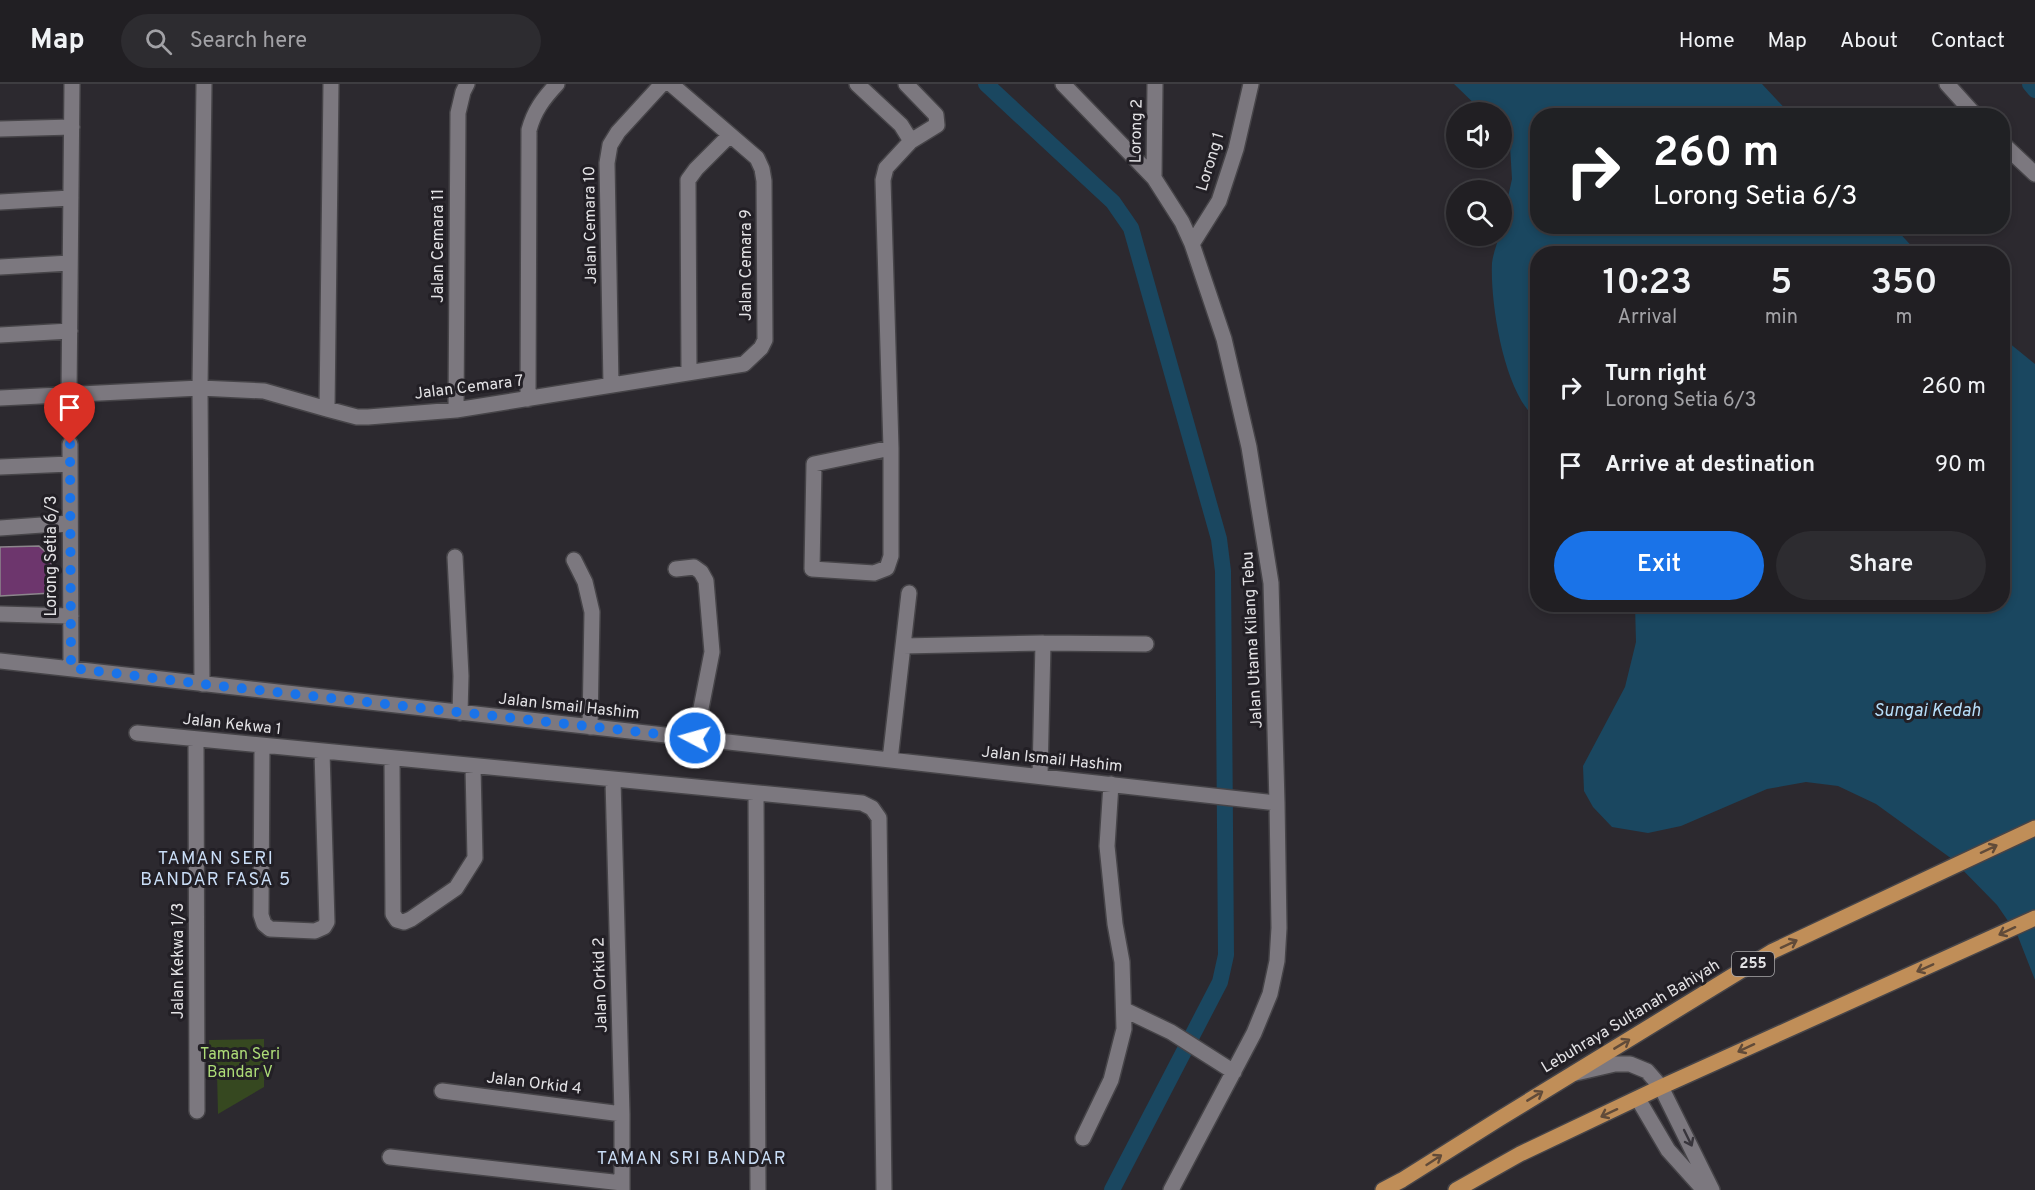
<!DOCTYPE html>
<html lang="en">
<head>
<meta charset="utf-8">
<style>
  :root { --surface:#211f23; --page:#2d2c30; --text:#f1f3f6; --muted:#a2a2a6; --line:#3e3d41; --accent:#1a73e8 }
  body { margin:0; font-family:Overpass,sans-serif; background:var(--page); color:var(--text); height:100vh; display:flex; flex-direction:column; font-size:22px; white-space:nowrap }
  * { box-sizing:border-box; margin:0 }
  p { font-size:20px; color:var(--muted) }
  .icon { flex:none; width:33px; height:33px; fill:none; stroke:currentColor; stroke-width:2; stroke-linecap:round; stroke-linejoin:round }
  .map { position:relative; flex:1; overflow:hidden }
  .drawer { position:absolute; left:1530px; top:162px; width:480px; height:366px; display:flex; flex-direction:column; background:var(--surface); border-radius:24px; box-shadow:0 3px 9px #0003,0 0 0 2px var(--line) }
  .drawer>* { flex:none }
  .hud { position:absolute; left:1530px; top:24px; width:480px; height:126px; border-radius:24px; box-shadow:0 3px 9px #0003,0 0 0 2px var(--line); background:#202124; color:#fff; overflow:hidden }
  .controls { position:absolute; left:1446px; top:18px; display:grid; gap:12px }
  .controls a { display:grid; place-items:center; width:66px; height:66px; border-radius:50%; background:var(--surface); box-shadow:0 3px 9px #0003,0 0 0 2px var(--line); font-size:30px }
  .pin { position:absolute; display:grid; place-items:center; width:51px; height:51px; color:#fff; margin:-62px -26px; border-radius:50% 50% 50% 0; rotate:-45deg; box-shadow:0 0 6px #0007 }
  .pin .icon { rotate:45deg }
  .me { position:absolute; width:66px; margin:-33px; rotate:276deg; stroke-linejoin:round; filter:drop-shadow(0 0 4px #0008) }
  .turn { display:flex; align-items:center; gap:21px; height:126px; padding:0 24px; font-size:27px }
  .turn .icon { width:78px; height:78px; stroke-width:2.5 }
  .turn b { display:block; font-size:42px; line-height:51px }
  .eta { display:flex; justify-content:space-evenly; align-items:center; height:102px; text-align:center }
  .eta b { font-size:36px; font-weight:600; line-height:42px }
  .button { display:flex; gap:12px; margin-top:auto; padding:12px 24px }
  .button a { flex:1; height:69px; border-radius:36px; background:var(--accent); color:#fff; font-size:24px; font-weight:600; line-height:69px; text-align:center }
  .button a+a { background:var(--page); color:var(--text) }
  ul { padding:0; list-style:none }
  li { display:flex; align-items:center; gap:18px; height:78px; padding:0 24px }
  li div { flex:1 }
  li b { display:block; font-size:22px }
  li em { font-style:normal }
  header { display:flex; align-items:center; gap:36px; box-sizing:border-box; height:84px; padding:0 30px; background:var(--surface); border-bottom:2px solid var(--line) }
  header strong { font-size:28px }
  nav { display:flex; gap:33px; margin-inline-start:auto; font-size:21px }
  .search { width:420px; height:54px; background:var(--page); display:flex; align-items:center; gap:15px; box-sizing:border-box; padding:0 21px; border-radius:33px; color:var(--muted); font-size:22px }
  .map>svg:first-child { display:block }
</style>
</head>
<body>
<header>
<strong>Map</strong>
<div class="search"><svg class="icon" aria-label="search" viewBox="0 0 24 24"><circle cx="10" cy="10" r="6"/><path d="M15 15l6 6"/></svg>Search here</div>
<nav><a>Home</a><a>Map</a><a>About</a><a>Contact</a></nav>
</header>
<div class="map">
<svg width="2035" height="1106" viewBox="0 0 2035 1106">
  <rect width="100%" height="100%" fill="#2c292f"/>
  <!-- green -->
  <path fill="#364820" d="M264,955V1003L218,1030L217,989L210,988L209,956Z"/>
  <!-- water -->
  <path fill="#1a4760" d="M1454,0H1762L1791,31L1538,32V142L1894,143L1918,169L1538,170L1537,335C1504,311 1490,218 1492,179C1493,170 1497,160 1499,152H1502V140L1512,95L1510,62L1502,47V28H1483Z
    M2003,254L2035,280V896L2017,850L1997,821L1952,775L1876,720L1838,702L1806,698L1767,705L1681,742L1648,749L1612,743L1593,723L1584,707L1583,682L1625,603L1636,558L1635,521L2002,520Z"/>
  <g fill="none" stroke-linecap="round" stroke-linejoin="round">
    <!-- canal -->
    <path stroke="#1a4760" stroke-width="16" d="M986,0L1113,118L1131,144L1219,455L1223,487L1226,871L1220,898L1112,1106
      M2030,0L2035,6"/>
  </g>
  <!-- building -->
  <path fill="#6d366d" stroke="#8c868c" stroke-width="1.5" d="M39,462L51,473L52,509L0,512V463Z"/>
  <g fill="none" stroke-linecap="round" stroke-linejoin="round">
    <defs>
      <path id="minor" d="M857,0L901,41L911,57L886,84L883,96L891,364V472L887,484L874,489L812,485L814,380L891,364
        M906,0L936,31L937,41L911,57
        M1063,0L1154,94L1182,138L1192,160L1224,255L1249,363L1271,499L1277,719L1279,844L1277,877L1270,910L1254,949L1171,1106
        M1947,0L1976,32
        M0,45L72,43
        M2002,59L2035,90
        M1154,94L1155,0
        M0,118L71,114
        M1192,160L1219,117L1236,65L1251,0
        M0,183L70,179
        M0,251L70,247
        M689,288L688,96L696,85L730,51
        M611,301L607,79L610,61L618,48L662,0
        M69,310L72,0
        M0,314L200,304L264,307L327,325L357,333H368L456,326L744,280L761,264L765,256L764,97L762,85L757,74L671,0
        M528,315L529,46C534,27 543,15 557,0
        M327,325L331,0
        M456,326L458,29L463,8L467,0
        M70,360L71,584
        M0,383L70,380
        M0,444L70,439
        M455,473L461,592L460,629
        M574,476L585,498L592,528L590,643
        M676,485L694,483L701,488L706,497L712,568L695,655
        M0,530L71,532
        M903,562L1043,559L1146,560
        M0,577L1277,719
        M202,600L200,304L204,0
        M137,649L862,719L872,724L879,734L884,1106
        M196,655L197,1027
        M262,662L261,831L264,840L270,845L315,847L324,843L327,838L322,668
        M392,675L393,830L397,836L404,838L411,835L456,804L475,774L473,683
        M890,676L909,509
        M1040,692L1043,559
        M613,696L622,1030V1106
        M756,709L758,1106
        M1125,926L1171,948L1234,988
        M1576,989L1615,980H1630L1647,987L1661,1003L1712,1106
        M442,1007L622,1030
        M1638,1015L1668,1066L1704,1106
        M1083,1054L1111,996L1124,945L1122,878L1115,840L1107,762L1111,700
        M390,1073L622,1099"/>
      <path id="major" d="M1383,1106L1402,1096L1499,1035L1773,867L2035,744
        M1456,1106L1520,1070L1661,1003L2035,834"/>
    </defs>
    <!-- minor casing -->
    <use href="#minor" stroke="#464448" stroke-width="18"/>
    <!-- major casing -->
    <use href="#major" stroke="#464448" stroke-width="18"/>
    <!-- minor -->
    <use href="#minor" stroke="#7c787f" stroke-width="15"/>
    <!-- major -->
    <use href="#major" stroke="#c08e58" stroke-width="15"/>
  </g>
  <!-- one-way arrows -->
  <defs><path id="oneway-shaft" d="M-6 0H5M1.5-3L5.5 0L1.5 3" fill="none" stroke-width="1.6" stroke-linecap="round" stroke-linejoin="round" transform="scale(1.5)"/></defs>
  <g stroke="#614b39">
    <use href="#oneway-shaft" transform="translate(1989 765) rotate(-25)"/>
    <use href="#oneway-shaft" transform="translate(2007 847) rotate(155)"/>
    <use href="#oneway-shaft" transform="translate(1789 860) rotate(-25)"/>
    <use href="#oneway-shaft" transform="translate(1925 884) rotate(156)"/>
    <use href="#oneway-shaft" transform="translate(1622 960) rotate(-31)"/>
    <use href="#oneway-shaft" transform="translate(1746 964) rotate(155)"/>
    <use href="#oneway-shaft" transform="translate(1535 1012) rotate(-31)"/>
    <use href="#oneway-shaft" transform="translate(1609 1029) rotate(155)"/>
    <use href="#oneway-shaft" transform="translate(1434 1076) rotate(-33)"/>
  </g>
  <use stroke="#38353c" href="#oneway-shaft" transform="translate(1688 1054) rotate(64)"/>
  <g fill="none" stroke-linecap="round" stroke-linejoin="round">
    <!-- route -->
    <path stroke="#1a73e8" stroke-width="10" stroke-dasharray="0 18" d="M70,360L71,584L202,600L695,654"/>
  </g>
  <g text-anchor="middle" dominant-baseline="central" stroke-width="6" stroke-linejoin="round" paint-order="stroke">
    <!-- shield labels -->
    <rect fill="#221f25" stroke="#a9a8ab" stroke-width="1.5" x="1732" y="868" width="42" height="24" rx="4.5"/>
    <g font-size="15" font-weight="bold" fill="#e3e2e5">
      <text x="1753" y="880">255</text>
    </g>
    <!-- street labels -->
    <g font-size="16" fill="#e3e2e5" stroke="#221f25">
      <text transform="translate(1137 47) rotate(-89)">Lorong 2</text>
      <text transform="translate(1211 78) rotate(-73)">Lorong 1</text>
      <text transform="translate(591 141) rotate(-91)">Jalan Cemara 10</text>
      <text transform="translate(439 162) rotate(-90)">Jalan Cemara 11</text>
      <text transform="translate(747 181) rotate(-90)">Jalan Cemara 9</text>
      <text transform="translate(469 304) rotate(-7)">Jalan Cemara 7</text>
      <text transform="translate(52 472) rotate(-90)">Lorong Setia 6/3</text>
      <text transform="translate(1253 556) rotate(-93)">Jalan Utama Kilang Tebu</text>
      <text transform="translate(569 623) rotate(6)">Jalan Ismail Hashim</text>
      <text transform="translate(232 641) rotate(6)">Jalan Kekwa 1</text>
      <text transform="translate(1052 676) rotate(6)">Jalan Ismail Hashim</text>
      <text transform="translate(179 877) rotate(-90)">Jalan Kekwa 1/3</text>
      <text transform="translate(601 901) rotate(-92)">Jalan Orkid 2</text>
      <text transform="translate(1631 933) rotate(-31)">Lebuhraya Sultanah Bahiyah</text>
      <text transform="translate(534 1000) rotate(7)">Jalan Orkid 4</text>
    </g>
    <!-- park labels -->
    <g font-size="16" fill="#addc77" stroke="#221f25">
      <text x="240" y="971">Taman Seri<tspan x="240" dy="18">Bandar V</tspan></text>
    </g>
    <!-- water labels -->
    <g font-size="18" font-style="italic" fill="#b6def9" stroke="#221f25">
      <text x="1927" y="627">Sungai Kedah</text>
    </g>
    <!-- neighbourhood labels -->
    <g font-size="18" letter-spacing="1.5" fill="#cadef7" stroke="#221f25">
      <text x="216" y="775">TAMAN SERI<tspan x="216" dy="21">BANDAR FASA 5</tspan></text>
      <text x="692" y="1075">TAMAN SRI BANDAR</text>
    </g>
  </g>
</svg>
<div class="controls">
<a><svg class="icon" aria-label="sound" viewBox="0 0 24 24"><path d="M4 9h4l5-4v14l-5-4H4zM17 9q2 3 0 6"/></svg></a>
<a><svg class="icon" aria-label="search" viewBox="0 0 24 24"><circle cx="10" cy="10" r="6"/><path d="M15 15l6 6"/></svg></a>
</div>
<div class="pin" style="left:70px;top:360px;background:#d93025"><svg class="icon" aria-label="arrive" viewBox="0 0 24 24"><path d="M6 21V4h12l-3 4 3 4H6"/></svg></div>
<svg class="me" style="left:695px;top:654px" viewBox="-20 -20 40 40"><circle r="17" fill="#1a73e8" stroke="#fff" stroke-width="3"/><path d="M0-11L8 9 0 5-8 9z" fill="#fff"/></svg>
<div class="hud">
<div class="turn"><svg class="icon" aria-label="right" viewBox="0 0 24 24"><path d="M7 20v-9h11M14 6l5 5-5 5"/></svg><div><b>260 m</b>Lorong Setia 6/3</div></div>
</div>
<section class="drawer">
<div class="eta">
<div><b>10:23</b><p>Arrival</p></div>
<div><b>5</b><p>min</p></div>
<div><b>350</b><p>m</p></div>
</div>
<ul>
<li><svg class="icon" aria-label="right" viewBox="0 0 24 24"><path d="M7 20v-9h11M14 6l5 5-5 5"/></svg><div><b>Turn right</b><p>Lorong Setia 6/3</p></div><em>260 m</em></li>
<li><svg class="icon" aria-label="arrive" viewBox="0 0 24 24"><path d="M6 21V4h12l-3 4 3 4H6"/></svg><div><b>Arrive at destination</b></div><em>90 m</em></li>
</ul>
<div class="button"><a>Exit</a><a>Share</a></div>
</section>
</div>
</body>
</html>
